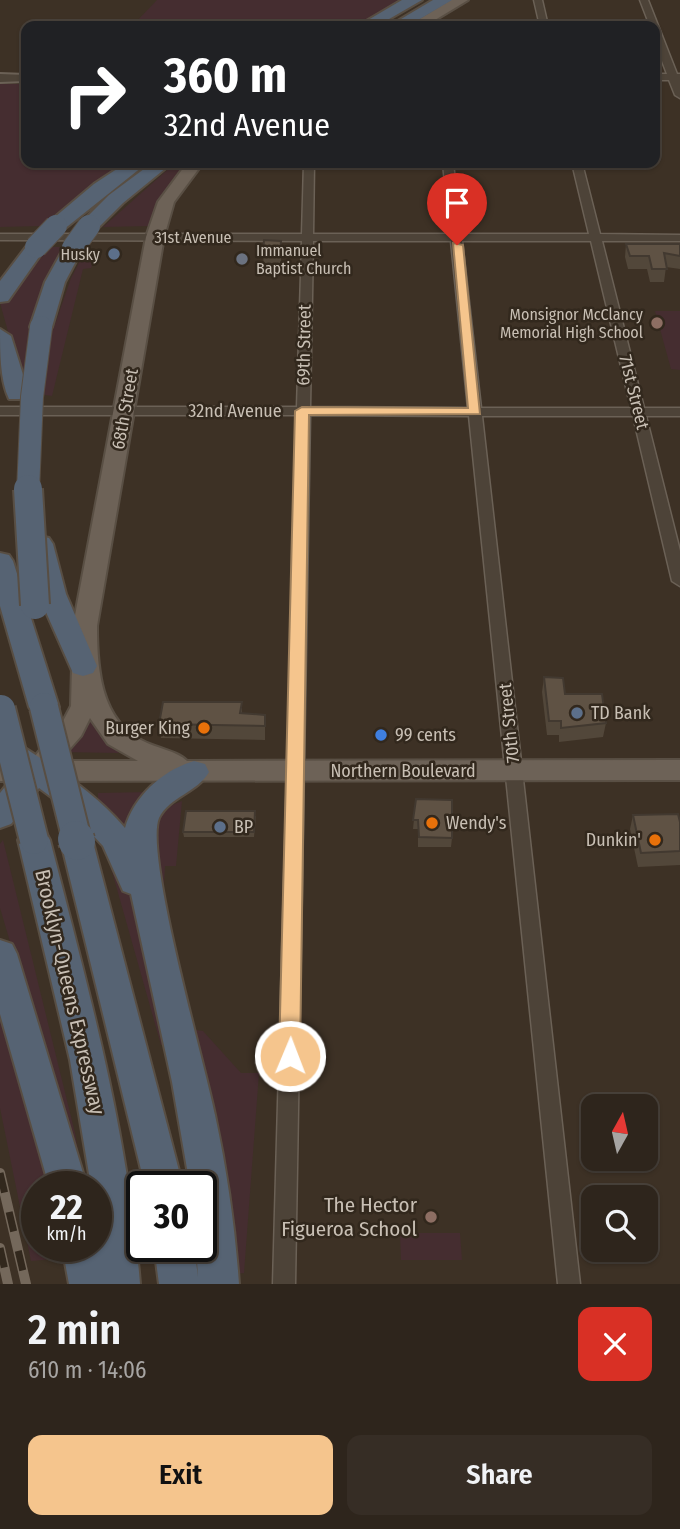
<!DOCTYPE html>
<html lang="en">
<head>
<meta charset="utf-8">
<style>
  :root { --surface:#2e251c; --page:#362d25; --text:#f1f3f6; --muted:#a7a5a3; --line:#49423b; --accent:#f5c58d }
  body { margin:0; font-family:"Fira Sans Condensed",sans-serif; background:var(--page); color:var(--text); height:100vh; display:flex; flex-direction:column; font-size:26px; white-space:nowrap }
  * { box-sizing:border-box; margin:0 }
  p { font-size:23px; color:var(--muted) }
  .icon { flex:none; width:38px; height:38px; fill:none; stroke:currentColor; stroke-width:2; stroke-linecap:round; stroke-linejoin:round }
  .map { position:relative; height:1284px; overflow:hidden }
  .side { display:flex; flex-direction:column; background:var(--surface); flex:1 }
  .side>* { flex:none }
  .banner { position:absolute; left:21px; top:21px; width:639px; height:147px; border-radius:14px; box-shadow:0 2px 5px #0004,0 0 0 2px var(--line); background:#202124; color:#fff; overflow:hidden }
  .needle { width:46px; rotate:8deg }
  .tools { position:absolute; left:581px; top:1094px; display:grid; gap:14px }
  .tools a { display:grid; place-items:center; width:77px; height:77px; border-radius:14px; background:var(--surface); box-shadow:0 2px 5px #0004,0 0 0 2px var(--line); font-size:35px }
  .speed { position:absolute; left:21px; top:1171px; display:flex; gap:14px; font-size:35px; font-weight:700; text-align:center }
  .speed>* { display:grid; place-content:center; width:91px; height:91px; border-radius:50%; background:var(--surface); box-shadow:0 2px 5px #0004,0 0 0 2px var(--line); line-height:1 }
  .speed small { font-size:18px; font-weight:400 }
  .speed .limit { border:4px solid #111; border-radius:10px; background:#fff; color:#111 }
  .pin { position:absolute; display:grid; place-items:center; width:60px; height:60px; color:#fff; margin:-72px -30px; border-radius:50% 50% 50% 0; rotate:-45deg; box-shadow:0 0 7px #0007 }
  .pin .icon { rotate:45deg }
  .me { position:absolute; width:77px; margin:-38px; rotate:1deg; stroke-linejoin:round; filter:drop-shadow(0 0 5px #0008) }
  .turn { display:flex; align-items:center; gap:24px; height:147px; padding:0 28px; font-size:32px }
  .turn .icon { width:91px; height:91px; stroke-width:2.5 }
  .turn b { display:block; font-size:49px; line-height:60px }
  .round { display:grid; place-items:center; flex:none; width:74px; height:74px; border-radius:14px; background:var(--page) }
  .head { display:flex; align-items:center; justify-content:space-between; height:119px; padding:0 28px }
  h1 { font-size:42px; font-weight:600; line-height:52px }
  .primary-button { display:flex; gap:14px; margin-top:auto; padding:14px 28px }
  .primary-button a { flex:1; height:80px; border-radius:14px; background:var(--accent); color:#111; font-size:28px; font-weight:600; line-height:80px; text-align:center }
  .primary-button a+a { background:var(--page); color:var(--text) }
  .map>svg:first-child { display:block }
</style>
</head>
<body>
<div class="map">
<svg width="680" height="1284" viewBox="0 0 680 1284">
  <rect width="100%" height="100%" fill="#3d3125"/>
  <!-- green -->
  <path fill="#452d30" d="M157,0H406L358,26H144L135,23Z
    M0,84H26V163H128L41,226L0,227Z
    M187,163L165,190L149,226L103,227L174,164Z
    M48,247H63L43,286L32,327H54L71,278L82,257L95,258L91,268L83,269L52,396L25,392L0,303V281L21,283Z
    M655,311H680V370L671,369Z
    M88,719H94L104,738L119,753L60,752Z
    M150,792L125,829L98,800V793Z
    M182,801L176,866H165L162,920L154,813L163,814L172,805Z
    M3,840L75,1133L79,1157H74L0,908V844Z
    M104,843L128,876L165,1045H161Z
    M0,995L51,1186H37V1246H63L65,1258L31,1261L0,1108Z
    M189,1029L203,1031L241,1073H259L244,1273L234,1274Z
    M400,1233H460L462,1260H401Z"/>
  <g fill="none" stroke-linecap="round" stroke-linejoin="round">
    <defs>
      <path id="minor" d="M534,0H542L548,26H540Z
        M640,0H648L677,74H680V98L675,95L669,80H654V74H667L654,40V26H650Z
        M304,163H314L313,234H450L443,163H453L461,234H589L572,163H582L600,234L680,235V241H602L644,408H680V416H646L680,551V586L672,581L633,416H482L580,1284H558L469,416L310,415L295,1284H273L297,415H0V407H297L302,241L0,240V234H302ZM313,241H451L468,408L310,407ZM462,241H591L631,408H481Z"/>
      <path id="tertiary" d="M0,74L26,75V81L0,82Z"/>
      <path id="primary" d="M451,0H468L425,26H408Z
        M187,163H203L174,202L164,237L97,626C97,667 100,720 143,741C156,748 177,751 187,761L680,760V780L0,781V761H31L62,723L71,706L73,626L146,237L158,202ZM90,718L108,744L138,761H59L81,736Z"/>
      <path id="motorway" d="M402,0H422L377,26H358Z
        M433,0H452L408,26L391,25Z
        M126,163H147L63,230H49L46,226L49,222L94,184Z
        M152,163H172L123,203L96,230H82L79,226L82,222L109,195Z
        M36,241L46,247L8,301L0,302V281L29,243Z
        M73,242L83,248L65,282L52,327L49,332H33L30,327L45,282L66,244Z
        M0,329L11,336L29,394L25,399H9C0,380 0,352 0,329Z
        M40,536L49,538L53,544L66,594L97,666L93,673L83,676L73,673L38,594L27,544L31,538Z
        M0,553L9,555L13,561L59,707L54,714L44,717L34,714L29,707L0,606Z
        M0,736L11,739C52,766 93,790 125,828C134,796 163,770 194,761L205,764L209,772C198,792 169,797 159,818C144,853 205,1065 215,1115C227,1171 235,1227 239,1284H159L154,1246H194L198,1277L196,1246H201V1186H190L172,1082L131,894L123,891L103,846L70,811L39,788L11,824L0,828V793L16,773L0,762Z
        M34,828L45,831L50,840C88,987 128,1132 140,1284H69L62,1246H96V1186H91L70,1060L18,840L23,831Z
        M77,830L88,833L93,842L183,1186H145L61,842L66,833Z
        M0,940L12,944L17,954L87,1186H49L0,1014Z"/>
    </defs>
    <!-- minor casing -->
    <use href="#minor" stroke="#6b6156" stroke-width="3"/>
    <!-- tertiary casing -->
    <use href="#tertiary" stroke="#6b6156" stroke-width="4"/>
    <!-- primary casing -->
    <use href="#primary" stroke="#594f44" stroke-width="4"/>
    <!-- motorway casing -->
    <use href="#motorway" stroke="#584e43" stroke-width="4"/>
    <!-- minor -->
    <use href="#minor" fill="#4d4338" fill-rule="evenodd"/>
    <!-- tertiary -->
    <use href="#tertiary" fill="#4d4338" fill-rule="evenodd"/>
    <!-- primary -->
    <use href="#primary" fill="#6d6257" fill-rule="evenodd"/>
    <!-- motorway -->
    <use href="#motorway" fill="#566373" fill-rule="evenodd"/>
    <defs>
      <path id="rail" d="M0,1173L26,1284
        M0,1248L8,1284"/>
    </defs>
    <!-- rail casing -->
    <use href="#rail" stroke="#74685b" stroke-width="10"/>
    <!-- rail -->
    <use href="#rail" stroke="#32281d" stroke-width="7" stroke-dasharray="20" stroke-linecap="butt"/>
    <defs>
      <path id="motorway-bridge-far2" d="M36,247L56,226
        M73,248L89,226
        M28,491L32,397L41,327"/>
      <path id="motorway-bridge-far1" d="M28,489L35,605
        M44,707L77,840
        M1,709L34,840"/>
      <path id="motorway-bridge" d="M76,839L77,842"/>
    </defs>
    <!-- motorway-bridge-far2 casing -->
    <use href="#motorway-bridge-far2" stroke="#584e43" stroke-width="24" stroke-linecap="butt"/>
    <!-- motorway-bridge-far1 casing -->
    <use href="#motorway-bridge-far1" stroke="#584e43" stroke-width="32" stroke-linecap="butt"/>
    <!-- motorway-bridge casing -->
    <use href="#motorway-bridge" stroke="#584e43" stroke-width="39" stroke-linecap="butt"/>
    <!-- motorway-bridge-far2 -->
    <use href="#motorway-bridge-far2" stroke="#566373" stroke-width="22"/>
    <!-- motorway-bridge-far1 -->
    <use href="#motorway-bridge-far1" stroke="#566373" stroke-width="28"/>
    <!-- motorway-bridge -->
    <use href="#motorway-bridge" stroke="#566373" stroke-width="36"/>
  </g>
  <!-- wall -->
  <path fill="#52473a" d="M626,244H680V269L666,267L664,282H650L647,269H628L625,257Z
    M281,253V268L264,267L263,255Z
    M544,677L606,723L603,737L559,742V735H547L542,692Z
    M242,702V713L265,715V740L161,738L159,724Z
    M416,799L452,838L451,847H418V829H413Z
    M633,815L680,822V865L638,867L630,829Z
    M256,816L254,837H184L183,832Z"/>
  <!-- building -->
  <path fill="#5f5244" stroke="#423930" stroke-width="2" d="M264,240L281,241L280,255H263Z
    M626,244H680V256L664,253L667,269H652L649,256H630Z
    M544,677L563,678L565,694H602L606,723L561,728V721H549Z
    M163,702H242L240,713L265,715V726L159,724Z
    M416,799L452,800V838L419,837L418,820H413Z
    M186,811H255L254,832H183Z
    M678,814L680,822V851L641,853L633,815Z"/>
  <!-- route -->
  <path fill="#f5c58d" stroke="#9f805c" stroke-width="2" d="M453,243L463,245L480,414L309,415L300,1056L297,1062L290,1065L282,1062L279,1056L295,411L302,407L468,408Z"/>
  <!-- markers -->
  <g fill="#5c6f8a" stroke="#32281d" stroke-width="2.5">
    <circle cx="114" cy="254" r="7"/>
    <circle cx="577" cy="713" r="7"/>
    <circle cx="220" cy="827" r="7"/>
  </g>
  <circle fill="#6b7280" stroke="#32281d" stroke-width="2.5" cx="242" cy="259" r="7"/>
  <g fill="#8d6e63" stroke="#32281d" stroke-width="2.5">
    <circle cx="657" cy="323" r="7"/>
    <circle cx="431" cy="1217" r="7"/>
  </g>
  <g fill="#e8710a" stroke="#32281d" stroke-width="2.5">
    <circle cx="204" cy="728" r="7"/>
    <circle cx="432" cy="823" r="7"/>
    <circle cx="655" cy="840" r="7"/>
  </g>
  <circle fill="#3f7fe0" stroke="#32281d" stroke-width="2.5" cx="381" cy="735" r="7"/>
  <g text-anchor="middle" dominant-baseline="central" stroke-width="5" stroke-linejoin="round" paint-order="stroke">
    <!-- far-street labels -->
    <g font-size="16" fill="#c8bfb4" stroke="#32281d">
      <text x="193" y="237">31st Avenue</text>
    </g>
    <!-- far-poi labels -->
    <g font-size="16" fill="#c8bfb4" stroke="#32281d" text-anchor="end">
      <text x="256" y="250" text-anchor="start">Immanuel<tspan x="256" dy="18">Baptist Church</tspan></text>
      <text x="100" y="254">Husky</text>
      <text x="643" y="314">Monsignor McClancy<tspan x="643" dy="18">Memorial High School</tspan></text>
    </g>
    <!-- street labels -->
    <g font-size="18" fill="#c8bfb4" stroke="#32281d">
      <text transform="translate(304 345) rotate(-89)">69th Street</text>
      <text transform="translate(634 392) rotate(76)">71st Street</text>
      <text transform="translate(125 409) rotate(-80)">68th Street</text>
      <text x="235" y="411">32nd Avenue</text>
      <text transform="translate(509 723) rotate(-96)">70th Street</text>
      <text x="403" y="771">Northern Boulevard</text>
    </g>
    <!-- poi labels -->
    <g font-size="18" fill="#c8bfb4" stroke="#32281d" text-anchor="start">
      <text x="591" y="713">TD Bank</text>
      <text x="190" y="728" text-anchor="end">Burger King</text>
      <text x="395" y="735">99 cents</text>
      <text x="446" y="823">Wendy's</text>
      <text x="234" y="827">BP</text>
      <text x="641" y="840" text-anchor="end">Dunkin'</text>
    </g>
    <!-- near-street labels -->
    <g font-size="21" fill="#c8bfb4" stroke="#32281d">
      <text transform="translate(70 992) rotate(77)">Brooklyn-Queens Expressway</text>
    </g>
    <!-- near-poi labels -->
    <g font-size="21" fill="#c8bfb4" stroke="#32281d" text-anchor="end">
      <text x="417" y="1205">The Hector<tspan x="417" dy="24">Figueroa School</tspan></text>
    </g>
  </g>
</svg>
<div class="tools">
<a><svg class="needle" viewBox="-14 -14 28 28"><path d="M0-13l5 13h-10z" fill="#e53935"/><path d="M0 13l5-13h-10z" fill="#a7a5a3"/></svg></a>
<a><svg class="icon" aria-label="search" viewBox="0 0 24 24"><circle cx="10" cy="10" r="6"/><path d="M15 15l6 6"/></svg></a>
</div>
<div class="speed"><div>22<small>km/h</small></div><div class="limit">30</div></div>
<div class="pin" style="left:457px;top:245px;background:#d93025"><svg class="icon" aria-label="arrive" viewBox="0 0 24 24"><path d="M6 21V4h12l-3 4 3 4H6"/></svg></div>
<svg class="me" style="left:290px;top:1056px" viewBox="-20 -20 40 40"><circle r="17" fill="#f5c58d" stroke="#fff" stroke-width="3"/><path d="M0-11L8 9 0 5-8 9z" fill="#fff"/></svg>
<div class="banner">
<div class="turn"><svg class="icon" aria-label="right" viewBox="0 0 24 24"><path d="M7 20v-9h11M14 6l5 5-5 5"/></svg><div><b>360 m</b>32nd Avenue</div></div>
</div>
</div>
<section class="side">
<div class="head"><div><h1>2 min</h1><p>610 m · 14:06</p></div><a class="round" style="background:#d93025;color:#fff"><svg class="icon" aria-label="close" viewBox="0 0 24 24"><path d="M6 6l12 12M18 6L6 18"/></svg></a></div>
<div class="primary-button"><a>Exit</a><a>Share</a></div>
</section>
</body>
</html>
